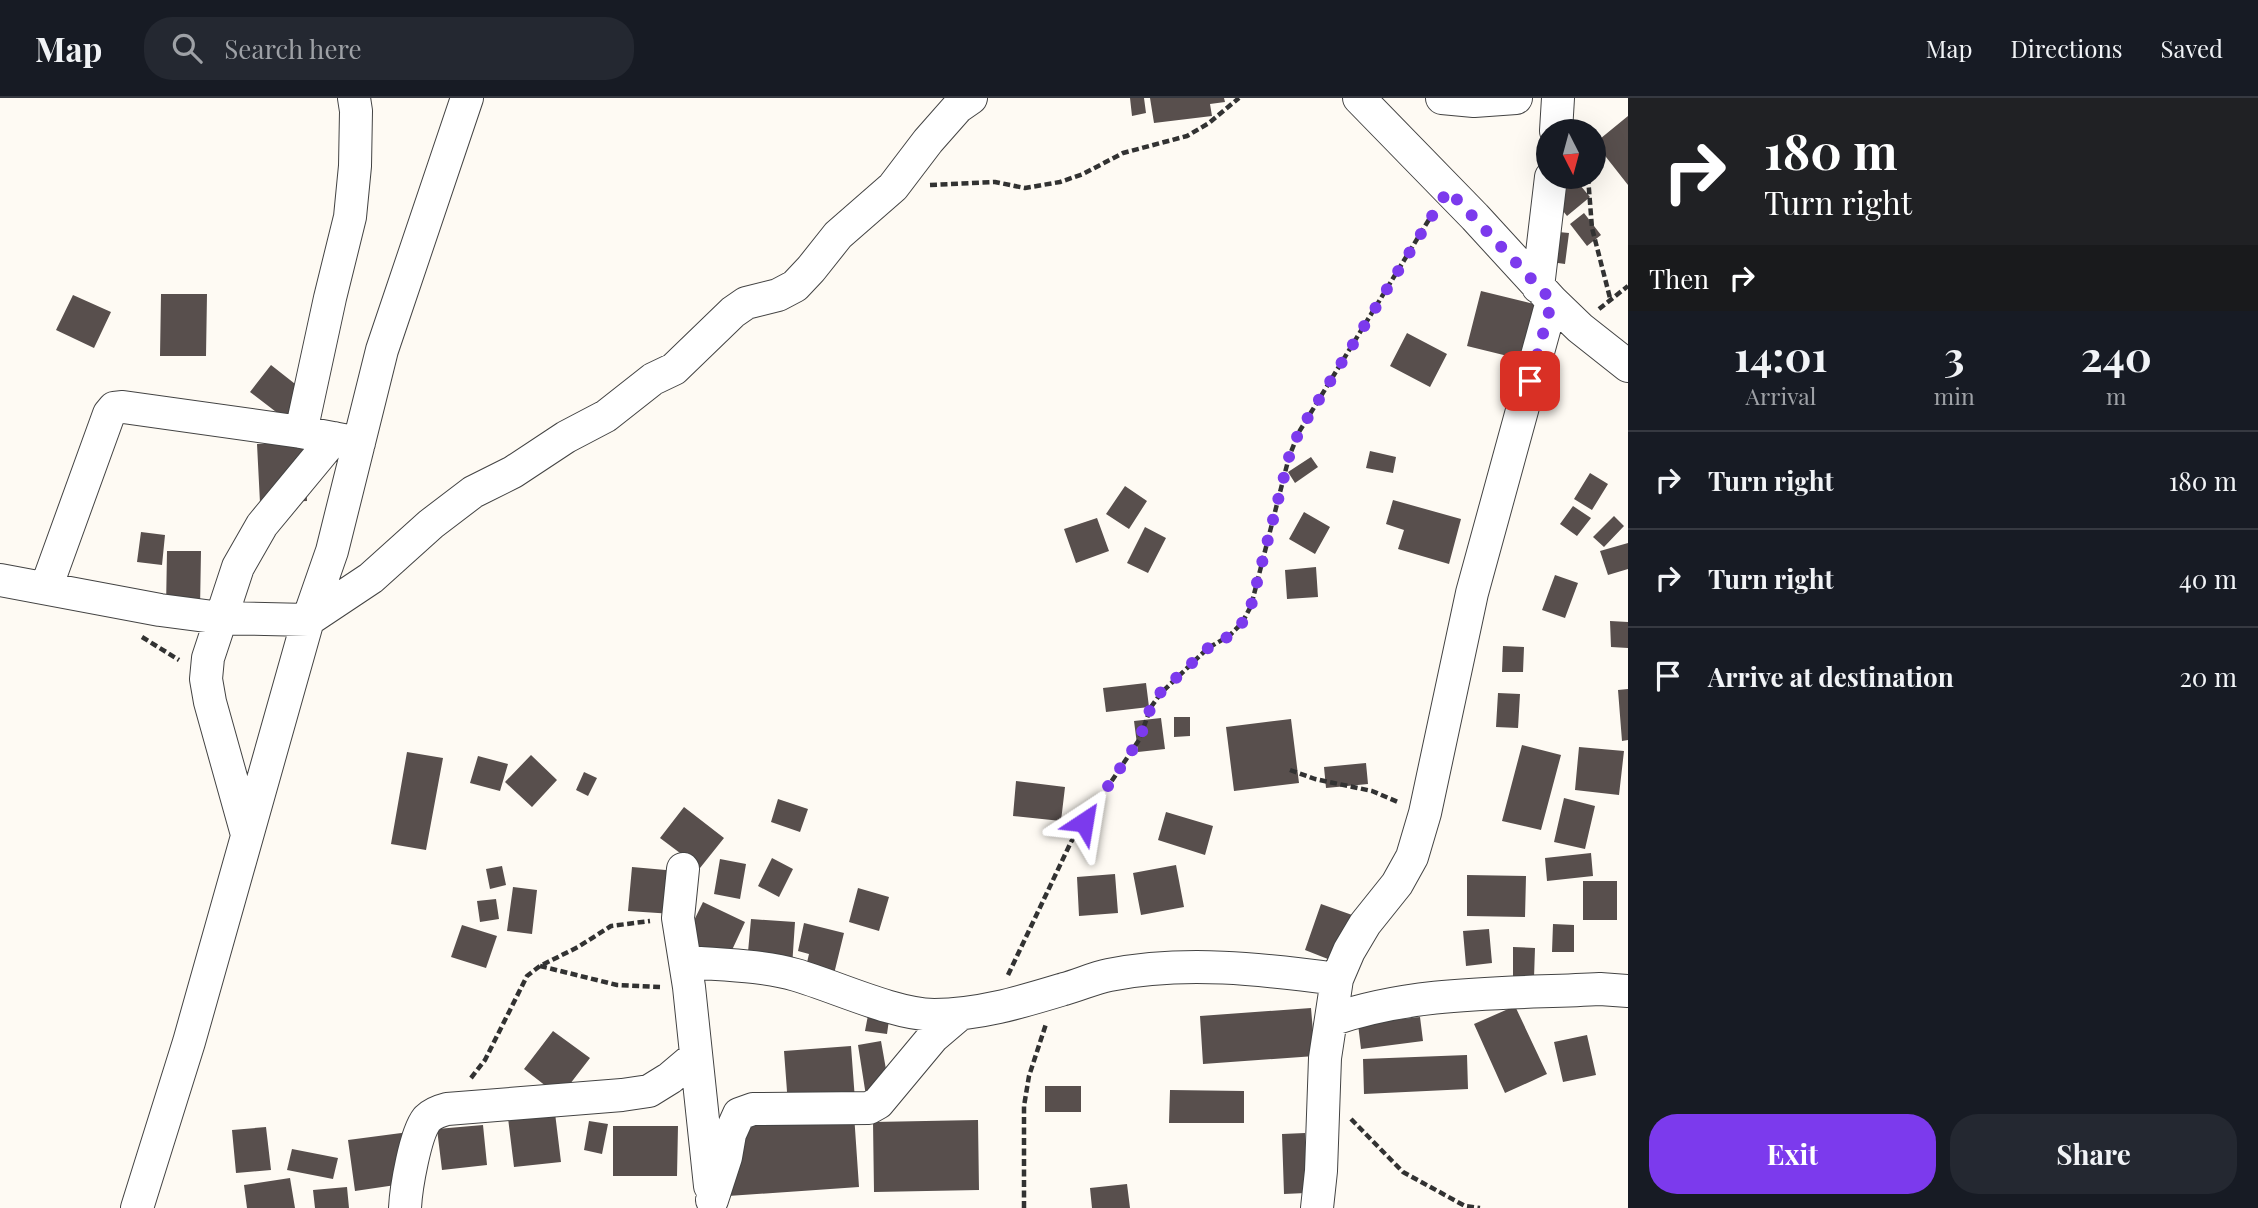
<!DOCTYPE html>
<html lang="en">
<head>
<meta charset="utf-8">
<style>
  :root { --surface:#171b24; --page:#242831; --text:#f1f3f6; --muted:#9ea1a6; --line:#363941; --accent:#7c3aed }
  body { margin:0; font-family:"Playfair Display",serif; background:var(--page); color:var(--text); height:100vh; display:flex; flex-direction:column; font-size:26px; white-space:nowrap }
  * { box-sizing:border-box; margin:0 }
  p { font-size:23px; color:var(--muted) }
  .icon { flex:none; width:38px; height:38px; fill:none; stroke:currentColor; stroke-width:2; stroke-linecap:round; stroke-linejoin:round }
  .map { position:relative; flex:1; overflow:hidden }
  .side { display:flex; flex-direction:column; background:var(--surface); width:630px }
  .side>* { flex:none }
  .top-card { background:#202124; color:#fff; overflow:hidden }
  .needle { width:46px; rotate:174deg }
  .tools { position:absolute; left:1536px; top:21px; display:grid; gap:14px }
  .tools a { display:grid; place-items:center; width:70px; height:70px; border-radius:50%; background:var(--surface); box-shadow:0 7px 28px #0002; font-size:35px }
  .pin { position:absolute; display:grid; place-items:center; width:60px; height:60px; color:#fff; margin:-30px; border-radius:14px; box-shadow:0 4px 10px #0006 }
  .me { position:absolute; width:77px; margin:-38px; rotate:33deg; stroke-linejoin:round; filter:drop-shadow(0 0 5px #0008) }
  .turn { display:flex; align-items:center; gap:24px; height:147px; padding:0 21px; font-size:32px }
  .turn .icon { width:91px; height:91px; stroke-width:2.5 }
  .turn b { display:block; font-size:49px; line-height:60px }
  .then { display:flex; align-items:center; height:66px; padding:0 21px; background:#0003; gap:14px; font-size:26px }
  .eta { display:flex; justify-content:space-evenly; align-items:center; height:119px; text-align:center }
  .eta b { font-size:42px; font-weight:700; line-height:49px }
  .button { display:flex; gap:14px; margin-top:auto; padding:14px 21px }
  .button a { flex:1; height:80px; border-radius:28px; background:var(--accent); color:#fff; font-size:28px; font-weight:700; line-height:80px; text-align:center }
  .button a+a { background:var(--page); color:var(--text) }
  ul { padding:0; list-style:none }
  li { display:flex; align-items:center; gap:21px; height:98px; padding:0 21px; border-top:2px solid var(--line) }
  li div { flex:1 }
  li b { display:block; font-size:26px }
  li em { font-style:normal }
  header { display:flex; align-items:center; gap:42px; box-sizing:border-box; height:98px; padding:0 35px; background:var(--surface); border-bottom:2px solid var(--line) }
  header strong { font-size:33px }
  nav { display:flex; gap:38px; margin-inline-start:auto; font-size:24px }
  .search { width:490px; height:63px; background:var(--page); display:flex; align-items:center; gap:18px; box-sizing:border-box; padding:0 24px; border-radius:28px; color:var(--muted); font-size:26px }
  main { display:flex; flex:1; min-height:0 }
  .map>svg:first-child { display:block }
</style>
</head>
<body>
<header>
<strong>Map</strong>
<div class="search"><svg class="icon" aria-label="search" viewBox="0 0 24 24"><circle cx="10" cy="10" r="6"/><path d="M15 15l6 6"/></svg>Search here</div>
<nav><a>Map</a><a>Directions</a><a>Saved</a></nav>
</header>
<main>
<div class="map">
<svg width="1628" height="1110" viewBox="0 0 1628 1110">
  <rect width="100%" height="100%" fill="#fefaf3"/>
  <!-- building -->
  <path fill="#584f4d" d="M1130,0H1144L1146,15L1132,18Z
    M1150,0H1224L1225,4L1210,6L1212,18L1154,25Z
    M1628,18V87L1595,45Z
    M1575,81L1590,99L1567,118L1552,99Z
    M1584,115L1601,137L1587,148L1570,126Z
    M1548,133L1569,135L1565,166L1544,163Z
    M1481,193L1542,208L1528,263L1467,248Z
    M161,196H207L206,258H160Z
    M73,197L111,214L94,250L56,232Z
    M1407,235L1447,256L1430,289L1390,268Z
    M271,267L318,304L297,330L250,294Z
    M304,345L307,403L260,405L257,346Z
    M1370,353L1396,359L1393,375L1366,370Z
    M1311,359L1318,369L1295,385L1288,374Z
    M1590,375L1608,386L1592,412L1574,401Z
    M1125,388L1147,403L1129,431L1106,416Z
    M1393,402L1461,421L1449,466L1398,451L1404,432L1386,426Z
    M1573,408L1591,420L1577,438L1560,426Z
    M1304,414L1330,429L1315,456L1289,441Z
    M1614,418L1624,428L1604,449L1593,439Z
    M1097,420L1109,453L1076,465L1064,431Z
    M1145,429L1166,440L1148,475L1127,465Z
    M141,434L165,437L162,467L137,464Z
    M1628,445V471L1608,477L1600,453Z
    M167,453H201L200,511L166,510Z
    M1316,469L1318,499L1287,501L1285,472Z
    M1555,477L1578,485L1565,520L1542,512Z
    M1610,523L1628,524V550L1611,549Z
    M1503,548L1524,549L1523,574H1502Z
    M1146,585L1149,609L1106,614L1103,590Z
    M1628,591V642L1622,643L1618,592Z
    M1498,595L1520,596L1518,630L1496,629Z
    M1174,619H1190V638L1174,639Z
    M1161,620L1165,651L1138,654L1134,623Z
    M1291,621L1299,685L1234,693L1226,629Z
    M1522,647L1561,657L1541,732L1502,723Z
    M1579,649L1624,653L1619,697L1575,692Z
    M407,654L443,660L426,752L391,746Z
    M531,657L557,682L532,709L505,684Z
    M478,658L508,666L500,693L470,685Z
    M1366,665L1368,686L1326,690L1324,669Z
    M584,674L597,680L588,698L576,692Z
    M1016,683L1065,689L1061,723L1013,718Z
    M1564,700L1595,708L1585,751L1554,744Z
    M778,701L808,711L800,734L771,724Z
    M684,709L724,740L700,770L660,740Z
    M1166,714L1213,728L1205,757L1158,742Z
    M1591,755L1593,778L1547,783L1545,760Z
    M772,760L793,771L779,799L758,788Z
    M720,761L746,766L740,801L714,796Z
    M1176,767L1184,809L1141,817L1133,775Z
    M502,768L506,787L490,791L486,771Z
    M632,769L677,773L673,816L628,813Z
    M1115,776L1118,815L1079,818L1077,779Z
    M1467,777L1526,778L1525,819L1467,818Z
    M1583,783H1617V822H1583Z
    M513,789L537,792L532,836L507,833Z
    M858,790L889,799L879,833L849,824Z
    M496,801L499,821L480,824L477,803Z
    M703,804L745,824L726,865L683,845Z
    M1321,806L1355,818L1338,865L1305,852Z
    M751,821L795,824L792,869L747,865Z
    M804,825L844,835L833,880L805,873L809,856L798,853Z
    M1553,826L1574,827V854H1552Z
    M462,827L497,838L486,870L451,859Z
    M1489,831L1492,865L1466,868L1463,833Z
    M1513,849L1535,850L1534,880L1513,879Z
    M1515,908L1547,976L1505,995L1474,926Z
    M1311,910L1315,958L1203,966L1200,918Z
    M869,912L890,915L887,936L865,933Z
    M1420,919L1423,943L1361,951L1358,926Z
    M553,933L590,960L560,999L524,971Z
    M1587,937L1596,977L1563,984L1554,944Z
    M881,943L890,994L866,998L858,947Z
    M851,948L855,1002L788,1007L784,953Z
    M1467,957L1468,991L1364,996L1363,961Z
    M1045,988H1081V1014H1045Z
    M1170,992L1244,993V1025H1169Z
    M555,1015L561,1064L514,1069L508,1020Z
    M854,1016L859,1089L728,1098L723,1025Z
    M978,1022L979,1092L874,1094L873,1024Z
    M589,1023L608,1026L602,1056L584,1052Z
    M483,1027L487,1067L442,1072L437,1031Z
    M613,1028H678L677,1078H613Z
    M266,1029L271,1072L236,1075L232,1032Z
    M409,1034L416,1084L355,1093L348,1042Z
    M1305,1035L1306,1095L1284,1096L1282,1036Z
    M292,1051L338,1060L333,1081L287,1072Z
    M290,1080L295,1110H247L244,1087Z
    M1127,1086L1130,1110H1092L1090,1090Z
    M347,1089L349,1110H315L313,1092Z"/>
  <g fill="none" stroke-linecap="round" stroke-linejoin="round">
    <defs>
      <path id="minor" d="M1359,0L1475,119L1552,203L1580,230L1628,268
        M1442,0L1474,3L1516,0
        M1556,33L1558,0
        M1538,189L1551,79
        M301,334L330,200L350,119L355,68L356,13L354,0
        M0,482L160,512L221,520L308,522L371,480L431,426L473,394L513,374L566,339L606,318L653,281L674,271L733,214L746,205L778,197L795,188L811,171L838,137L893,89L928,43L958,9L971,0
        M46,490L109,316L114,310L123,309L301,334L359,345
        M246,733L210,604L206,581L208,560L238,469L262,427L334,340
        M683,771L678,820L689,889L710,1088
        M686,864C722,867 761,867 796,877C837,889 893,916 934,917C979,917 1021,904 1064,891C1079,887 1094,880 1109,877C1184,862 1262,871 1337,881
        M1331,922C1416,892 1510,896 1600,891L1628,893
        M712,1102L726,1059L730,1036L739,1016L753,1011L869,1010L878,1005L933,939L960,916
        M137,1110L189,944L308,522L332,453L382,252L467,0
        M405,1110C406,1090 415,1036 427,1021C433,1015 439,1013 447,1011L622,997L649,993L670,980L696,958
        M1317,1110L1321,1073L1325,960L1337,881L1349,853L1365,826L1397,786L1412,759L1425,715L1472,495L1552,203"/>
    </defs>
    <!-- minor casing -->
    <use href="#minor" stroke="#434343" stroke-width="34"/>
    <!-- path -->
    <path stroke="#323232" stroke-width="4.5" stroke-dasharray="7 3.5" stroke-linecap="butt" d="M1588,79L1592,130L1610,200
      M930,87L995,84L1025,90L1060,84L1083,76L1123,55L1187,38L1209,25L1239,0
      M1599,211L1628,188
      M142,539L179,562
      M1290,672L1315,681L1372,693L1398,704
      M540,868L617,887L660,889
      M1008,877L1071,744L1139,642L1151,609L1161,595L1208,550L1229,538L1242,525L1251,508L1289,359L1299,334L1433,115
      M471,980L485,962L527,878L540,868L578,849L611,828L650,823
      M1351,1021L1403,1074L1465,1108L1480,1110
      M1024,1110V1008L1029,978L1046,926"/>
    <!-- minor -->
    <use href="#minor" stroke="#fff" stroke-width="32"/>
  </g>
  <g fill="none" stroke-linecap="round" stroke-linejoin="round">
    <!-- route -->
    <path stroke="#7c3aed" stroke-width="12" stroke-dasharray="0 21.6" d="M1084,724L1139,642L1151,609L1160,595L1208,550L1229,538L1242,525L1251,508L1289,359L1299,334L1448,92L1552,203L1530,283"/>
  </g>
</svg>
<div class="tools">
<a><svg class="needle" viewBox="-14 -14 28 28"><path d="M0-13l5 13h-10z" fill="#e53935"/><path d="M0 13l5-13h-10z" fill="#9ea1a6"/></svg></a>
</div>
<div class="pin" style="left:1530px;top:283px;background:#d93025"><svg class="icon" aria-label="arrive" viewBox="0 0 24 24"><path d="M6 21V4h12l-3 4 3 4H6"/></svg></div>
<svg class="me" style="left:1084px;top:724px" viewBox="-20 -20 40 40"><path d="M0-17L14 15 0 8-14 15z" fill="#7c3aed" stroke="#fff" stroke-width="4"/></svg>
</div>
<section class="side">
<div class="top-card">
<div class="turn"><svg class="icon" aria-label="right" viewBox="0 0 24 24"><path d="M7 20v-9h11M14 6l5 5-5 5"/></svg><div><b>180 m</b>Turn right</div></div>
<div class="then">Then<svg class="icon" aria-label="right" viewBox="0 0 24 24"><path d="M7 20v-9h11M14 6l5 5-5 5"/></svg></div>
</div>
<div class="eta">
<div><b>14:01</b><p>Arrival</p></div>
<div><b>3</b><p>min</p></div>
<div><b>240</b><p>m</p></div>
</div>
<ul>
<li><svg class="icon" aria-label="right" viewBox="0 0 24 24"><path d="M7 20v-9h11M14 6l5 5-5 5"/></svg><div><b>Turn right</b></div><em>180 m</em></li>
<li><svg class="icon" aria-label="right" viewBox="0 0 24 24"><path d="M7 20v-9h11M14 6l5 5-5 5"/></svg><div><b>Turn right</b></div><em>40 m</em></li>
<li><svg class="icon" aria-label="arrive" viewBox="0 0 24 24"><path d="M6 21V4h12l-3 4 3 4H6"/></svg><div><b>Arrive at destination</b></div><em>20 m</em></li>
</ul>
<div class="button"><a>Exit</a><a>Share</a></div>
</section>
</main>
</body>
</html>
